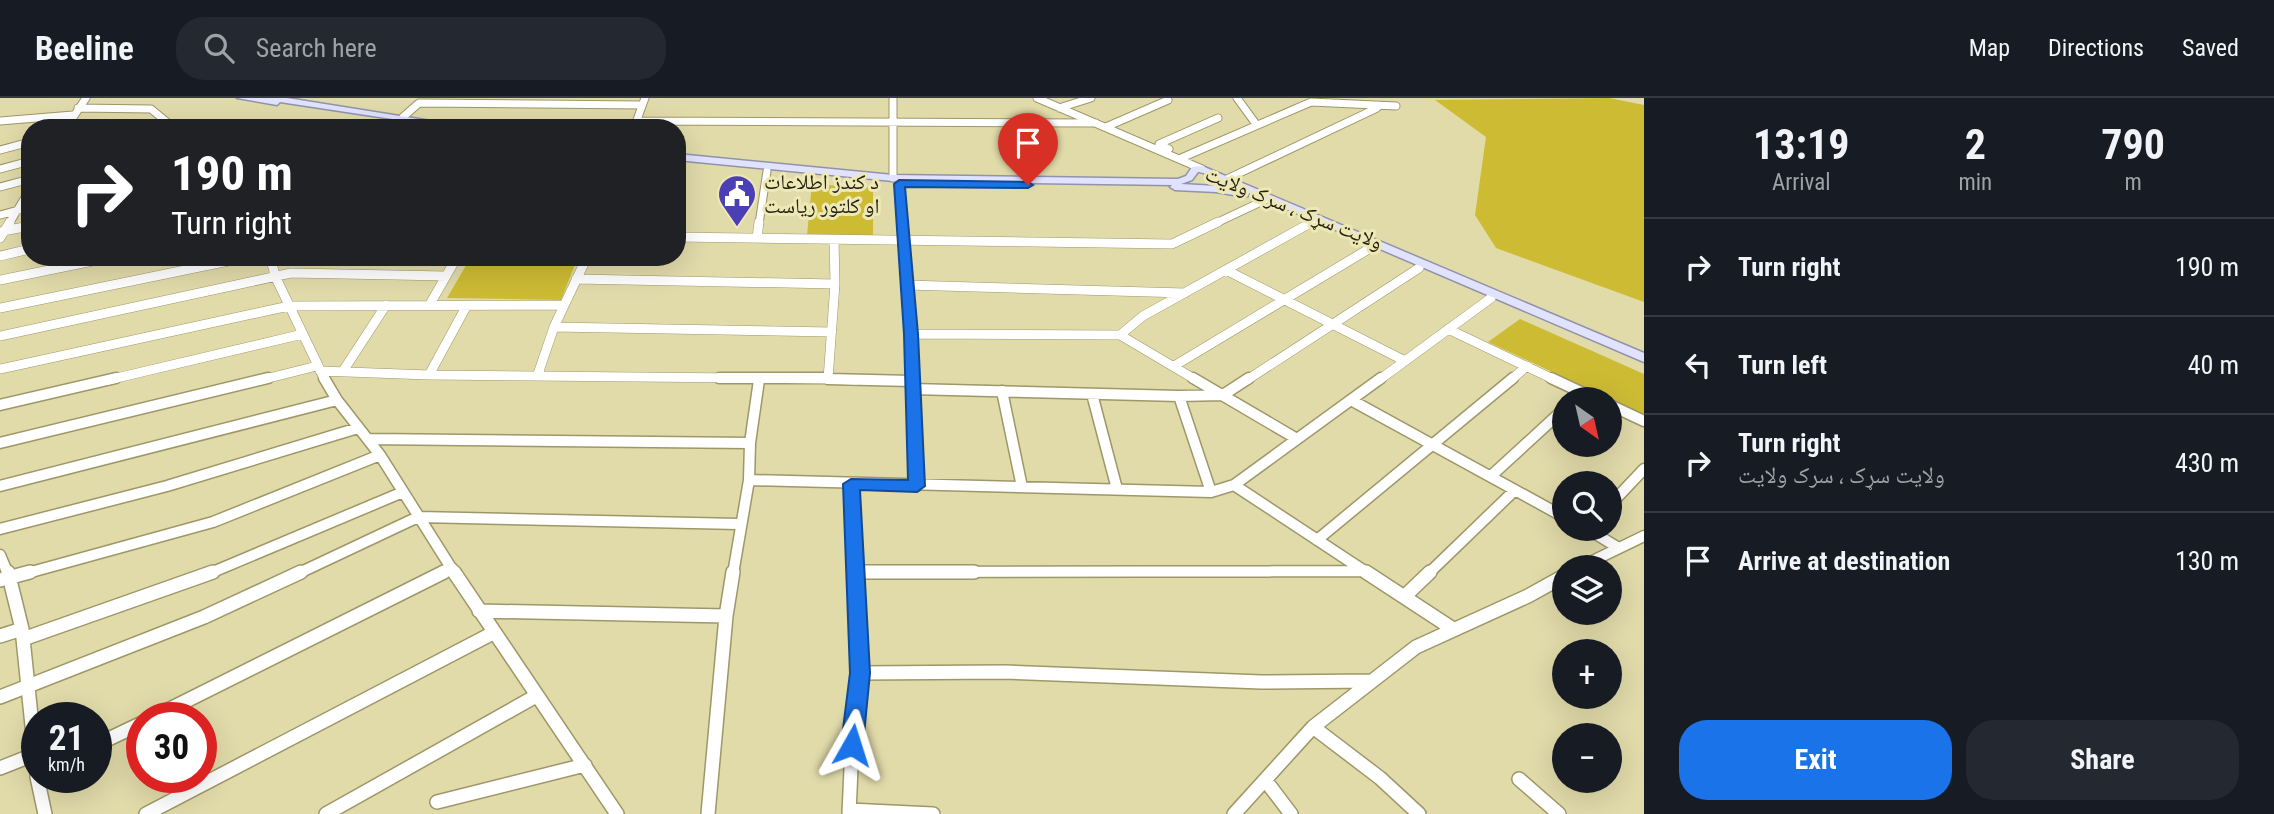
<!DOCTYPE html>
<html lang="en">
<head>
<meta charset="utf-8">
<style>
  :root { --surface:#171b24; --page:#242831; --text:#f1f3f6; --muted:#9ea1a6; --line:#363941; --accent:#1a73e8 }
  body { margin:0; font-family:"Roboto Condensed","Noto Naskh Arabic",sans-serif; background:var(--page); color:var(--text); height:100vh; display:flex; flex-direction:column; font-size:26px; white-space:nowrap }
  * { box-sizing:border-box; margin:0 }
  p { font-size:23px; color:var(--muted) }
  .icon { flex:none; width:38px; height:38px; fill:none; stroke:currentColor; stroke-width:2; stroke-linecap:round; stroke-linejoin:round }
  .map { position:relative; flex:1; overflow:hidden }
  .panel { display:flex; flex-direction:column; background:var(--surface); width:630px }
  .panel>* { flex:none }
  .hud { position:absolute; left:21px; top:21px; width:665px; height:147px; border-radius:28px; box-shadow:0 7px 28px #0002; background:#202124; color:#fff; overflow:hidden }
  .needle { width:46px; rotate:146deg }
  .fabs { position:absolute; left:1552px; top:289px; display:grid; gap:14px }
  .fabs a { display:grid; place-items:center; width:70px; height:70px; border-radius:50%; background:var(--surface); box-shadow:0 7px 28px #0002; font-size:35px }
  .speed { position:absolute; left:21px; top:604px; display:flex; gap:14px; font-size:35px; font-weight:700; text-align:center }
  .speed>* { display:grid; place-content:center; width:91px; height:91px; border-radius:50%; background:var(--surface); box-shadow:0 7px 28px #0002; line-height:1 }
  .speed small { font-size:18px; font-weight:400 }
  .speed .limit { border:10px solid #d22; background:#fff; color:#111 }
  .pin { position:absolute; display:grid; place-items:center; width:60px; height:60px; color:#fff; margin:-72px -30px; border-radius:50% 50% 50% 0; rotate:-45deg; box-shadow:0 0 7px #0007 }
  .pin .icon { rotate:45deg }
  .me { position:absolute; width:77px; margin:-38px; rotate:6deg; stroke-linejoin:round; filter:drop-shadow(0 0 5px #0008) }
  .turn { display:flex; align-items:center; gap:24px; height:147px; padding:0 35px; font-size:32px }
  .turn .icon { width:91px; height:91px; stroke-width:2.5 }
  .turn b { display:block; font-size:49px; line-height:60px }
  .eta { display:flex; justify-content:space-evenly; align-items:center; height:119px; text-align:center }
  .eta b { font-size:42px; font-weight:700; line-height:49px }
  .primary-button { display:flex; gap:14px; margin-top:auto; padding:14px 35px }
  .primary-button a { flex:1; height:80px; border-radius:28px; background:var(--accent); color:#fff; font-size:28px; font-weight:700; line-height:80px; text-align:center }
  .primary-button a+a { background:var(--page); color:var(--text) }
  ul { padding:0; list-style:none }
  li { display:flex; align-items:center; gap:21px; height:98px; padding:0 35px; border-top:2px solid var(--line) }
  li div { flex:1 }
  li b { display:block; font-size:26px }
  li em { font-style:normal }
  header { display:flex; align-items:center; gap:42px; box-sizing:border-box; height:98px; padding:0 35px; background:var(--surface); border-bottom:2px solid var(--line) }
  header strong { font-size:33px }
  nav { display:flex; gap:38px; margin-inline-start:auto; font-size:24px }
  .search { width:490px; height:63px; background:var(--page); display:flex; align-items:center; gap:18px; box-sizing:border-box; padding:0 24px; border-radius:28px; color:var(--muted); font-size:26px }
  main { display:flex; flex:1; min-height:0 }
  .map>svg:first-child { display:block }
</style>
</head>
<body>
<header>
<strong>Beeline</strong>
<div class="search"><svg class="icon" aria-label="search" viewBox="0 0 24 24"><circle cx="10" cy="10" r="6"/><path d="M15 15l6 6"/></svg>Search here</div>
<nav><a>Map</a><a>Directions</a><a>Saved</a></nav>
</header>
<main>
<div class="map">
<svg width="1644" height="716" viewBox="0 0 1644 716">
  <rect width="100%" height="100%" fill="#e1daa9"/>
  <!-- green -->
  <path fill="#cdbb34" d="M1609,0L1644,7V204L1496,150L1475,117L1486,39L1435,2Z
    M812,86L873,90V137H807Z
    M471,159H578L561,202L447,200Z
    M1520,221L1644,276V317L1488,244Z"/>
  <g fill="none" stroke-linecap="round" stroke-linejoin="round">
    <defs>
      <path id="minor-far3" d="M893,0V80
        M1037,0L1202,71
        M1237,0L1256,26
        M78,10L151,11L174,30
        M1059,10L1091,0
        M403,19L419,5L642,7
        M0,23L73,17
        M637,23L1096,25
        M1106,29L1168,2
        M66,30L86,0
        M149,30L167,25
        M634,30L645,0
        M1169,51L1159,46L1218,20
        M0,52L30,44
        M1179,61L1311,4L1396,8
        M0,71L30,63
        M1227,81L1377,10
        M899,86L902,126
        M0,89L30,81
        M0,117L30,109
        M9,126L30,91
        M759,126L767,73
        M1214,126L1265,102
        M1309,126L1314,123"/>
      <path id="minor-far2" d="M902,124L913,282
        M3,133L30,128
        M677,139L1172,146L1218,124
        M0,140L10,124
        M757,140L759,124
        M0,158L30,151
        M270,159L276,180L325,282
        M1226,172L1405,263
        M576,181L835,186
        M0,182L112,159
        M906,187L1185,195
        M430,206L457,159
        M0,210L248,159
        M554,229L832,234
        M1448,231L1555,282
        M911,236L1120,237L1196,282
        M1120,237L1143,218L1312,124
        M0,238L291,175L446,178
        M1174,268L1372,149
        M0,271L289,208L564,207
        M320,273L429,277L828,281L835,186L834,142
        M343,273L386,207
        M538,276L554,229L587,159
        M429,277L466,209
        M828,281L856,282
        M108,282L303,236
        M261,282L317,268
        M1247,282L1419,170
        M1379,282L1491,200
        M1511,282L1527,268"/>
      <path id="minor-far1" d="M324,280L337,302L380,357L455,476
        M719,280H828
        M913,280L917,388
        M1193,280L1297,341
        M1551,280L1596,301
        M828,281L912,283
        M912,291L1179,298L1211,394
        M1002,293L1022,389
        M1092,296L1117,391
        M1179,298L1223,297L1249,280
        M1351,302L1564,419
        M0,307L116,280
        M1610,307L1644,323
        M369,341L750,345
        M0,345L268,280
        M1491,378L1564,311
        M749,382L1211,394L1234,387L1381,280
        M851,386L855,476
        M1234,387L1369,476
        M0,388L337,302
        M1610,407L1644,371
        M1586,430L1617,449
        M0,431L167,388L358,330
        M1317,442L1513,280
        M0,457L8,476
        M1580,469L1644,438
        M857,474L1365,473
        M24,476L213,424L380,357
        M208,476L403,394
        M297,476L418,419L739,426
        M441,476L452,470
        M733,476L749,382L750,345L759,282
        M1428,476L1515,392"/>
      <path id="minor" d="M8,474L22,531L37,676
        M454,474L617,716
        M857,474H974
        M1366,474L1453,531
        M0,482L30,474
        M1404,499L1430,474
        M479,513L726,518
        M0,538L22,531
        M23,541L213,474
        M860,575L1005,574L1261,584L1371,583
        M0,599L204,519L301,474
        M152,620L444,474
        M1313,629L1380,680L1419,716
        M96,647L142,625
        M0,670L33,657
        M37,679L45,716
        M1519,681L1559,716
        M1266,683L1291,716
        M437,704L585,667
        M849,712L933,716
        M146,716L493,535
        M326,716L536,598
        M708,716L726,518L733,474
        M849,716L852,647L860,575L855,474
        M1234,716L1313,629L1416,549L1528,498L1564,478"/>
      <path id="major" d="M237,0H287L475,30H452L280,4L277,7Z
        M677,56L893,77L1178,81L1186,78L1192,69L1202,68L1644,255V264L1249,95L1248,98L1245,99L1216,94L1175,92L1170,89L1172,87L893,83L677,62ZM1198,74H1201L1246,93L1216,88L1181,86L1192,82Z"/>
    </defs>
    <!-- minor-far3 casing -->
    <use href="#minor-far3" stroke="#9e9768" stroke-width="9"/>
    <!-- minor-far2 casing -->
    <use href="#minor-far2" stroke="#9e9768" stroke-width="10"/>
    <!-- minor-far1 casing -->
    <use href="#minor-far1" stroke="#9e9768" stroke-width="13"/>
    <!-- minor casing -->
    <use href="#minor" stroke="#9e9768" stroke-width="16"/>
    <!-- major casing -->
    <use href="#major" stroke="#9193ab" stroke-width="3"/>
    <!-- minor-far3 -->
    <use href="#minor-far3" stroke="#fff" stroke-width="7"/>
    <!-- minor-far2 -->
    <use href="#minor-far2" stroke="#fff" stroke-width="9"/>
    <!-- minor-far1 -->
    <use href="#minor-far1" stroke="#fff" stroke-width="10"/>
    <!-- minor -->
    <use href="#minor" stroke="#fff" stroke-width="13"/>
    <!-- major -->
    <use href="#major" fill="#e0e2fe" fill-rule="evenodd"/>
  </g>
  <!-- route -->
  <path fill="#1a73e8" stroke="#114b97" stroke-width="2" d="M899,82L1028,84L1033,87L1028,90L905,89L918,236L925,388L917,394L860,392L870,575L863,647L860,654L852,657L845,654L841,647L850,575L843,386L851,381L908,382L904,236L894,86Z"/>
  <!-- icons -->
  <defs>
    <symbol id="civic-pin" viewBox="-11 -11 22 30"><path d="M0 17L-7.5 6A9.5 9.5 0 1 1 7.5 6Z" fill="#4b3fb5" stroke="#eee8b6"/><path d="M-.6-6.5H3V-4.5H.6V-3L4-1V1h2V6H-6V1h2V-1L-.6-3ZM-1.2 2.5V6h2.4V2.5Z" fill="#fff"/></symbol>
  </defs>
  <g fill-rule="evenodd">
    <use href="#civic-pin" x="715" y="74" width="44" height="60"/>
  </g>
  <g text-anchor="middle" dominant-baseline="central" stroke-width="6" stroke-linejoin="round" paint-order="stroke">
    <!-- far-poi labels -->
    <g font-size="21" fill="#252310" stroke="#eee8b6" text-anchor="start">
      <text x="764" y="84">د کندز اطلاعات<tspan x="764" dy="24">او کلتور ریاست</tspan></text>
    </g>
    <!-- far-street labels -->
    <g font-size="21" fill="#252310" stroke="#eee8b6">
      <text transform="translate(1294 110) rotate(22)">ولایت سړک ، سرک ولایت</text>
    </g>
  </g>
</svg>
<div class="fabs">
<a><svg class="needle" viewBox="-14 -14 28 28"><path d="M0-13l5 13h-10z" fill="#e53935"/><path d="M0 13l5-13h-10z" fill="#9ea1a6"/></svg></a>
<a><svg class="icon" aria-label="search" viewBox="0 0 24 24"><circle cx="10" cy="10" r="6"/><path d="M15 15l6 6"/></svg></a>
<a><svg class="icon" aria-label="layers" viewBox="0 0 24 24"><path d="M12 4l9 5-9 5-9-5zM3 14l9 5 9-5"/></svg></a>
<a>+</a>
<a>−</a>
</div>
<div class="speed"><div>21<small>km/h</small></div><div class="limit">30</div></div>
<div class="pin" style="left:1028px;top:87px;background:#d93025"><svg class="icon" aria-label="arrive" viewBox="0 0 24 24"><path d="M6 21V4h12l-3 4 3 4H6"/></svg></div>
<svg class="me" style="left:852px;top:647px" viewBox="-20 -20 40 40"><path d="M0-17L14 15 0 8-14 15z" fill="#1a73e8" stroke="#fff" stroke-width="4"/></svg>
<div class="hud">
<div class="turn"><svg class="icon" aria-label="right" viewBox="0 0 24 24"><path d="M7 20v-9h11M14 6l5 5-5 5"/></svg><div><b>190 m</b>Turn right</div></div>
</div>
</div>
<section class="panel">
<div class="eta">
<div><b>13:19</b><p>Arrival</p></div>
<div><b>2</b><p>min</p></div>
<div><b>790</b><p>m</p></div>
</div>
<ul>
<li><svg class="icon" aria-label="right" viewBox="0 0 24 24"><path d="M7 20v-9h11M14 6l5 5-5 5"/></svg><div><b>Turn right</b></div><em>190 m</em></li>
<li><svg class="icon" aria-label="left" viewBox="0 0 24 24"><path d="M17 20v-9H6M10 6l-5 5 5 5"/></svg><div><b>Turn left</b></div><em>40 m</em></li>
<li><svg class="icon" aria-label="right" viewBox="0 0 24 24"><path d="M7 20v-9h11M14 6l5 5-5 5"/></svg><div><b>Turn right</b><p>ولایت سړک ، سرک ولایت</p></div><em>430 m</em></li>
<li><svg class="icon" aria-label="arrive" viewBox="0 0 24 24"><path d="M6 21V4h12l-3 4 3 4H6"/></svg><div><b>Arrive at destination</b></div><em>130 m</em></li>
</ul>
<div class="primary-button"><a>Exit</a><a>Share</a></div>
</section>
</main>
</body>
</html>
